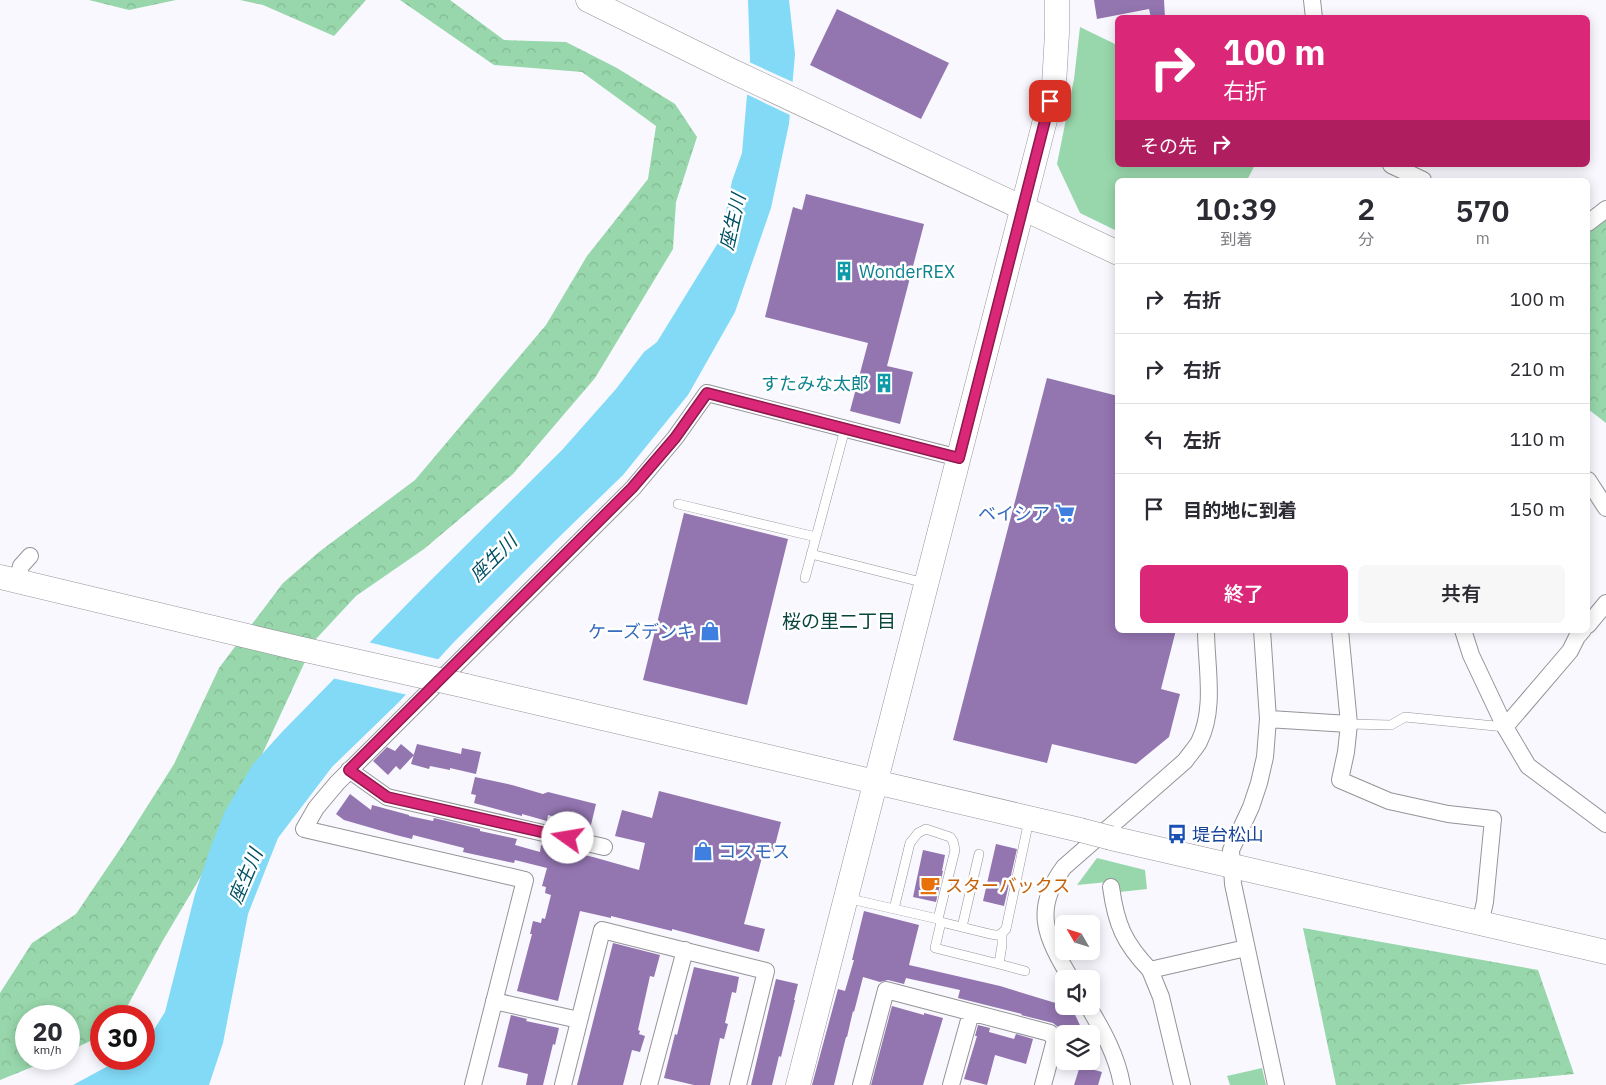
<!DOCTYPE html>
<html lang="ja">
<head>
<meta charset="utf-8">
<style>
  :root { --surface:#fff; --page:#f7f7f7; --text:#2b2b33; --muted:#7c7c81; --line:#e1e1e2; --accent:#db2777 }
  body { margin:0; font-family:"IBM Plex Sans","Noto Sans JP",sans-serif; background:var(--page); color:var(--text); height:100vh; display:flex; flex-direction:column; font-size:19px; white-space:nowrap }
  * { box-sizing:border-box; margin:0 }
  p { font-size:16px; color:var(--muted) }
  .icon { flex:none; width:28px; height:28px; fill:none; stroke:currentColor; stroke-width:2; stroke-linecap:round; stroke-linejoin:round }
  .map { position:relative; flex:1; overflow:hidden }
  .side { position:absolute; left:1115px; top:178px; width:475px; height:455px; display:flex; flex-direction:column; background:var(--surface); border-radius:8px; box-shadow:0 2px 12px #0003 }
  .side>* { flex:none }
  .hud { position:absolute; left:1115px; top:15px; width:475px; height:152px; border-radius:8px; box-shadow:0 2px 12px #0003; background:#db2777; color:#fff; overflow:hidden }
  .needle { width:32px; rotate:309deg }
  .controls { position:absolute; left:1055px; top:915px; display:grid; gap:10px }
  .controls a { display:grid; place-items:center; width:45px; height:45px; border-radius:8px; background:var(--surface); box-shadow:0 2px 12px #0003; font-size:25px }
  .speed { position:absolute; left:15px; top:1005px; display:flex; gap:10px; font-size:25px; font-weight:700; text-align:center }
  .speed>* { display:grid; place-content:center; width:65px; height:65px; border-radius:50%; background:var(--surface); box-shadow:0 2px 12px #0003; line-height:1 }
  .speed small { font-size:12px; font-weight:400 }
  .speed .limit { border:8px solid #d22; background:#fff; color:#111 }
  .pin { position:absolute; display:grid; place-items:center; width:42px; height:42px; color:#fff; margin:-21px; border-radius:10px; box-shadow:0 2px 8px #0006 }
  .me { position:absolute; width:55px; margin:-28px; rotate:283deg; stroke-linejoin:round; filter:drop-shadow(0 0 4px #0008) }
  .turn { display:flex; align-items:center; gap:18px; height:105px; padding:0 25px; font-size:22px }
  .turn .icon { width:65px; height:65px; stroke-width:2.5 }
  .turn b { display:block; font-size:35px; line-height:42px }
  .then { display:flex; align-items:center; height:48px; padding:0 25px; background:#0003; gap:10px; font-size:19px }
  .eta { display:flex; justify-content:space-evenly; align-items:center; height:85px; text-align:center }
  .eta b { font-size:30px; font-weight:600; line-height:35px }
  .primary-button { display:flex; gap:10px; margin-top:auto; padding:10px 25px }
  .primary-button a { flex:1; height:58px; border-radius:8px; background:var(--accent); color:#fff; font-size:20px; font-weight:600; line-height:58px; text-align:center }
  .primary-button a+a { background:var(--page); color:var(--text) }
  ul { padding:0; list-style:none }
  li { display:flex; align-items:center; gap:15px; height:70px; padding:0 25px; border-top:1px solid var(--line) }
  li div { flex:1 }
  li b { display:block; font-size:19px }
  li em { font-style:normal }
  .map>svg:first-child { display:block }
</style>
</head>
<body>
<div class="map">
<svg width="1606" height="1085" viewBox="0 0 1606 1085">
  <defs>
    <pattern id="forest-crowns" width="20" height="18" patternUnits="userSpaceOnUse" patternTransform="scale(1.25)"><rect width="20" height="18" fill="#98d7ab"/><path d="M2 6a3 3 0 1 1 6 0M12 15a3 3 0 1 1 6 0" fill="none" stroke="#82b893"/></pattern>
  </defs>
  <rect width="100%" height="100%" fill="#f8f8fe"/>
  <!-- green -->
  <path fill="#98d7ab" d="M1080,27L1117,45L1118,165H1255L1247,180H1118L1117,231L1080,213L1057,164L1074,79Z
    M1097,858L1145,870L1147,889L1120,892L1118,881L1077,885Z
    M1262,1068L1266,1085H1230L1227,1076Z"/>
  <!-- forest -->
  <path fill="url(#forest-crowns)" d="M89,0H176L129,10Z
    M240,0H366L334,36L263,5Z
    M400,0H450L504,40L566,42L617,68L675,104L697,137L676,202L673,249L595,378L513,474L424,549L356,596L315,640L223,839L162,942L122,1016H101V1036L69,1051V1016H26V1059H52L0,1080V993L32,943L76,914L124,843L174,764L219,668L283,583L319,552L415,480L546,325L587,256L648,179L656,126L582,72L494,65Z
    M1606,218V423L1588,409V230Z
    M1303,928L1538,970L1574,1074L1456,1085H1336Z"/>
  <!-- water -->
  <path fill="#82daf6" d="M748,0H789L795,54L789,124L771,208L735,312L688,395L623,475L556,540L453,643L399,702L332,767L278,838L248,914L223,1043L209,1085H73L121,1059H144V1041L150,1036L165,1012L195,894L211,846L225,811L253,764L282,732L418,593L562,450L616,389L644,352L657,342L721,238L732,181L742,153L750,60Z"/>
  <!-- pier -->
  <path fill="#f8f8fe" d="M747,61L795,83L792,116L744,93Z
    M368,642L441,660L408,695L332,678Z"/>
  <!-- building -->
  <path fill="#9375b0" d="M1094,0H1164L1165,18H1151L1149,9L1097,19Z
    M837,9L949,63L921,119L810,65Z
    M806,194L924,224L887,366L913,372L900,424L850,411L868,343L765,317L793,207L802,210Z
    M1047,378L1118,396V630H1176L1161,689L1180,694L1169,737L1136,764L1052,744L1047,763L953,740Z
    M684,513L788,539L747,705L643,680Z
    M401,744L414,755L400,770L396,766L388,775L373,761L387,747L395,751Z
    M417,744L461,754L462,748L481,752L476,774L450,768V770L430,766L429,769L411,764Z
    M475,777L512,785L543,794L548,792L596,804L589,833L576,830L578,824L548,815L547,821L522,814V816L474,803L476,795L471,794Z
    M659,791L781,822L773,853L764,850L744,924L765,929L759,952L672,929V931L611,916V918L580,911L558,1001L517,991L532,934H530L533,921L541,923L542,918L545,919L551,895L545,893L546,887L542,886L547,868L515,860L514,863L463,852L464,848L413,835L412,839L396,835L344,820L336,814L350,794L371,810L372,805L409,815V816L433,821L434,818L480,829V831L517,839L515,845L540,852L541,845L593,857L639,870L645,843L615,836L622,810L652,818Z
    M996,844L1017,849L1004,906L983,901Z
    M923,850L945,855L942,871H943L936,902L913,897Z
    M864,911L919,925L909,965L1000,986L1072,1008L1084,1034H1063L1058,1027L1053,1023L1021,1015L1022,1014L958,998L960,990L906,978L904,984L888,980L880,982L863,977L854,1012L853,1011L847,1037H846L834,1085H812L838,989L845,991L854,960H852Z
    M613,943L660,955L654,977L650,976L638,1030L640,1031L639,1034L645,1036L640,1052L632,1050L623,1085H577Z
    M694,967L739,977L736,993L732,992L725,1023L728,1024L724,1039L720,1038L710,1085H694L664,1078L675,1034L677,1035Z
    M776,979L798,984L794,1000H795L781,1057L779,1056L772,1085H751Z
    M892,1006L924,1015V1013L943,1018L923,1085H871Z
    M511,1015L527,1019L526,1021L559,1028L555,1045L553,1044L543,1085H526L528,1074L498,1067Z
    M978,1025L990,1028L989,1032L1014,1039L1016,1034L1033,1039L1026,1064L995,1055L987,1085L964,1079L977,1036H975Z
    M1080,1066L1102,1072L1098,1085H1074Z"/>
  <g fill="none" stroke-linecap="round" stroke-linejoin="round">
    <defs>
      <path id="lane" d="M678,504L816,537
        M811,554L925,583
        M805,578L845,429
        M1349,724L1391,725L1405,717L1505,727
        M846,898L938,919L941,922L990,934C998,936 1001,935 1006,929L1029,820
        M894,909L910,843L918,833L926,829L950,837L953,841L955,850L938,919
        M941,922L935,948L999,964L1002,945V934
        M962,927L979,854
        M999,964L1025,971"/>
      <path id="street" d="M1312,0L1314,18
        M1391,165L1423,180
        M1588,223L1606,209
        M1588,480L1606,508
        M17,581L21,566L30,556
        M1588,625L1606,603
        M1262,630L1268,719L1265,757L1259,783L1251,807L1231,850L1233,884L1276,1085
        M1340,630L1349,724L1346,752L1340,780L1389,801L1448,814L1493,819L1485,902L1480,924
        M1463,630L1471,655L1505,727L1528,766L1606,824
        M1268,719L1349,724
        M1505,727L1570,651L1577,637L1583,630
        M349,770L387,797L604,847
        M1111,887C1116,924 1124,943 1150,970
        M1071,979C1046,937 1032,910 1064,867L1185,761C1189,755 1195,749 1199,742C1216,708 1206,666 1206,630
        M494,1001L579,1020
        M1088,1006C1103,1031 1117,1056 1122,1085
        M473,1085L525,880L304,829L316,808L337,783L633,488L675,438L707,393L959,458
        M563,1085L602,930L766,971L738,1085
        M649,1085L685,950
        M861,1085L886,990L1050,1033L1055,1040L1043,1085
        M951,1085L971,1013
        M1182,1085L1161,997L1150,970L1246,948"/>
      <path id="secondary" d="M588,0L730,70L1118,253
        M0,577L297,648
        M466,686L1080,830
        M1111,838L1606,952
        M798,1085L1054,85L1057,33V0"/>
    </defs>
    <!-- lane casing -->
    <use href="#lane" stroke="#949499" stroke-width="10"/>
    <!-- street casing -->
    <use href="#street" stroke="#949499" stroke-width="18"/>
    <!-- secondary casing -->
    <use href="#secondary" stroke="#949499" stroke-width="25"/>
    <!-- lane -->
    <use href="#lane" stroke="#fff" stroke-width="9"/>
    <!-- street -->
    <use href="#street" stroke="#fff" stroke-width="16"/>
    <!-- secondary -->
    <use href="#secondary" stroke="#fff" stroke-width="24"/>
    <defs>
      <path id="secondary-bridge" d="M297,648L466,686
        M1080,830L1111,838"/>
    </defs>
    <!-- secondary-bridge casing -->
    <use href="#secondary-bridge" stroke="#949499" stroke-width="25" stroke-linecap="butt"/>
    <!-- secondary-bridge -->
    <use href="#secondary-bridge" stroke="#fff" stroke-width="24"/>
  </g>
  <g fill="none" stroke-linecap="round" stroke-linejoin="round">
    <defs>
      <path id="route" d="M568,838L387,797L349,770L632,488L675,438L707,393L959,458L1050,101"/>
    </defs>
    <!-- route casing -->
    <use href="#route" stroke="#8e194d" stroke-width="12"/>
    <!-- route -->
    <use href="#route" stroke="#db2777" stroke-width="9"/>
  </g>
  <!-- icons -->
  <defs>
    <symbol id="building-bare" viewBox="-9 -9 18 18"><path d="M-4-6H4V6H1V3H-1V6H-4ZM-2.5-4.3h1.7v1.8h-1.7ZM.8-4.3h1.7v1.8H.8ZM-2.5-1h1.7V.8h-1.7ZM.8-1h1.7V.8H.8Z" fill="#0f9aa8" stroke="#fff" stroke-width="2.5" paint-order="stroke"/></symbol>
    <symbol id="supermarket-bare" viewBox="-9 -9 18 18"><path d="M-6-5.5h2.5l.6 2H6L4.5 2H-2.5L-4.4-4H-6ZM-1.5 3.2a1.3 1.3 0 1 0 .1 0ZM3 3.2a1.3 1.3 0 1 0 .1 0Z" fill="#3f7fe0" stroke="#fff" stroke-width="2.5" paint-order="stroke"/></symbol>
    <symbol id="shop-bare" viewBox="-9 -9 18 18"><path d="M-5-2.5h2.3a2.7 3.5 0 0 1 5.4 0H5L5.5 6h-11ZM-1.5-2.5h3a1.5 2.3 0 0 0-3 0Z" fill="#3f7fe0" stroke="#fff" stroke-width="2.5" paint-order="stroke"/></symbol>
    <symbol id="bus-bare" viewBox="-9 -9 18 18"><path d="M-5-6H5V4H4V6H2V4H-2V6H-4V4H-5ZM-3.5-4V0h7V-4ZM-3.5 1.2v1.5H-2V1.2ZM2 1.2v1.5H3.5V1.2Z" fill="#1a4fb4" stroke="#fff" stroke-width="2.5" paint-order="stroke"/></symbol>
    <symbol id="cafe-bare" viewBox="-9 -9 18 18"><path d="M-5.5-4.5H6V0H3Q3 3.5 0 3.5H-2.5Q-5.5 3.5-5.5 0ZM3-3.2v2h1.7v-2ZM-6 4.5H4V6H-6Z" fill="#e8710a" stroke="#fff" stroke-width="2.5" paint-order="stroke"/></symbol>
  </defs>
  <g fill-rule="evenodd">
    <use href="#building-bare" x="830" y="257" width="28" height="28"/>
    <use href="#building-bare" x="870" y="369" width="28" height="28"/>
    <use href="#supermarket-bare" x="1051" y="499" width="28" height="28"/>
    <use href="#shop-bare" x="696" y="617" width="28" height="28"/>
    <use href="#bus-bare" x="1163" y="820" width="28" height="28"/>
    <use href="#shop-bare" x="689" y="837" width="28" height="28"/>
    <use href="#cafe-bare" x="916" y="871" width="28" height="28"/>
  </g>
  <g text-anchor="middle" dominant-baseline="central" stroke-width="5" stroke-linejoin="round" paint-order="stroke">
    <!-- culture labels -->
    <g font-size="18" fill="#0d838f" stroke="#fff" text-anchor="start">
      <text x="859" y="271">WonderREX</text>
      <text x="869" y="383" text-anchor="end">すたみな太郎</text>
    </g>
    <!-- shop labels -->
    <g font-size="18" fill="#366cbe" stroke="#fff" text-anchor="end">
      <text x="1050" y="513">ベイシア</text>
      <text x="695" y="631">ケーズデンキ</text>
      <text x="718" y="851" text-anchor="start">コスモス</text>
    </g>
    <!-- transit labels -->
    <g font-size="18" fill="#164399" stroke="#fff" text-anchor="start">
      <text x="1192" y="834">堤台松山</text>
    </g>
    <!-- food labels -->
    <g font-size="18" fill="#c56008" stroke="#fff" text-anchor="start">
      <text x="945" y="885">スターバックス</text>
    </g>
    <!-- water labels -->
    <g font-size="19" font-style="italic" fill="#005164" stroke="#fff">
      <text transform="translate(732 222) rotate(-77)">座生川</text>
      <text transform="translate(493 558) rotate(-45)">座生川</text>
      <text transform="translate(245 876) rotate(-67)">座生川</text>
    </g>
    <!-- neighbourhood labels -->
    <g font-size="19" fill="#09463e" stroke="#fff">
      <text x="839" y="621">桜の里二丁目</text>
    </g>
  </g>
</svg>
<div class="controls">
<a><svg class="needle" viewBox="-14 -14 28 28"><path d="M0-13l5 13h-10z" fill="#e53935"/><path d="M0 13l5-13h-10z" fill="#7c7c81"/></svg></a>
<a><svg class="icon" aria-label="sound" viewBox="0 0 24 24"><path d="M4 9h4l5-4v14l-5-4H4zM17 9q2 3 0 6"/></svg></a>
<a><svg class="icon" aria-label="layers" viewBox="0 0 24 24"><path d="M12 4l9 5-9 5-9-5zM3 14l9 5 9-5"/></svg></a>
</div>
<div class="speed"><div>20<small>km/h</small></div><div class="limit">30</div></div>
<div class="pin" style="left:1050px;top:101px;background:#d93025"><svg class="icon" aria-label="arrive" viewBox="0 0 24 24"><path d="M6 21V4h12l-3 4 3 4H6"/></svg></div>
<svg class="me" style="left:568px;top:838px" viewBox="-20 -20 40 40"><circle r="19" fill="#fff"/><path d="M0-13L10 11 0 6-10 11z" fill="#db2777"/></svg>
<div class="hud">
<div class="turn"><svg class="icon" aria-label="right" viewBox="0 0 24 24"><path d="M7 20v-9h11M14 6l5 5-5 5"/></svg><div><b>100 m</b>右折</div></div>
<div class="then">その先<svg class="icon" aria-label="right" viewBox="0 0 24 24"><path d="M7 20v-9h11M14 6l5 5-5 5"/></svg></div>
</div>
<section class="side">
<div class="eta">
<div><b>10:39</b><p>到着</p></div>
<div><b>2</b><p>分</p></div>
<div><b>570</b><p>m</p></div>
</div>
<ul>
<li><svg class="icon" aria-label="right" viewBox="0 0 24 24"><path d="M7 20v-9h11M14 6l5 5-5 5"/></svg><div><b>右折</b></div><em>100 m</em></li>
<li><svg class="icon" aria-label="right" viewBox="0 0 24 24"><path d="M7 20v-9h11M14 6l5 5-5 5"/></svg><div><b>右折</b></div><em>210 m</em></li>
<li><svg class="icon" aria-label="left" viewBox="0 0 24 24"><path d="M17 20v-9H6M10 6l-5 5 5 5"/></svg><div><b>左折</b></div><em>110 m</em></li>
<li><svg class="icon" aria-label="arrive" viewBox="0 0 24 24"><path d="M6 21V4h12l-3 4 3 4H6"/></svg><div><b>目的地に到着</b></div><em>150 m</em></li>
</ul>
<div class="primary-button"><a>終了</a><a>共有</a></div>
</section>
</div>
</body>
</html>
